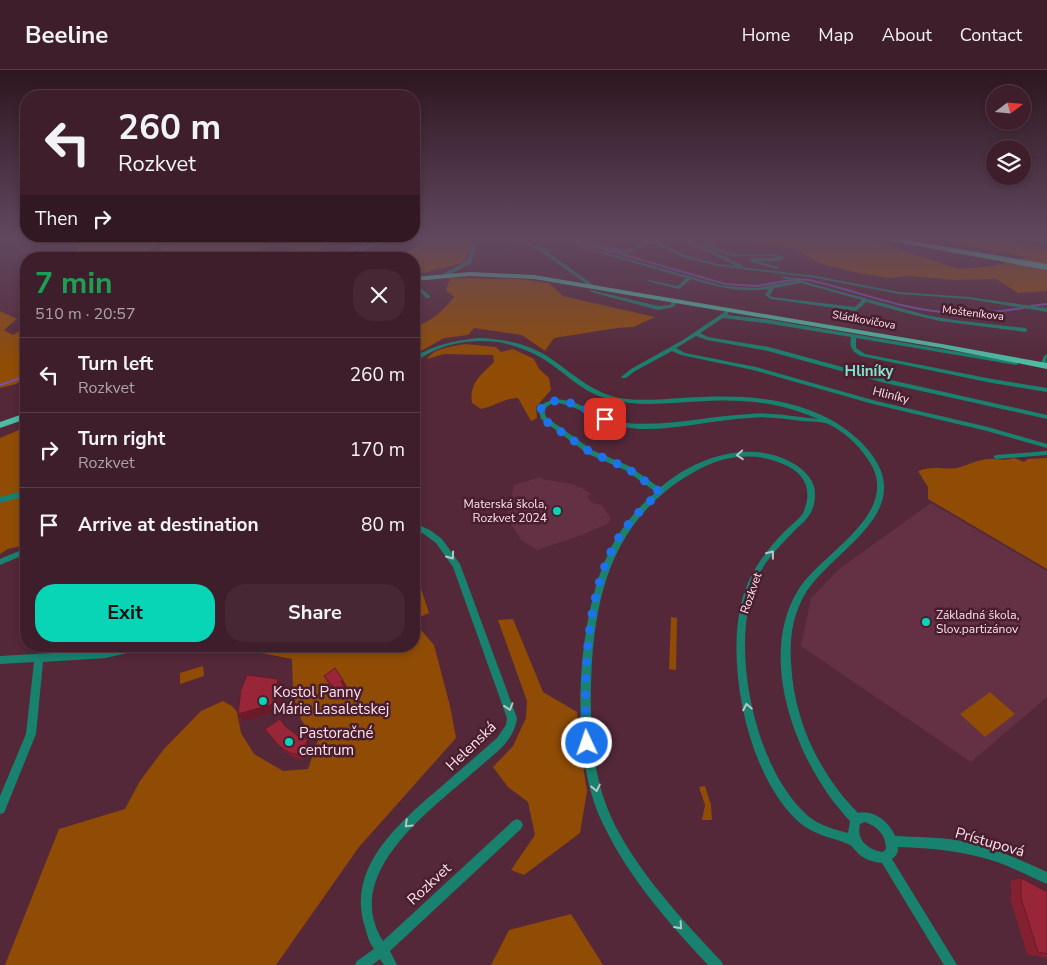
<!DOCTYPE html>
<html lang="en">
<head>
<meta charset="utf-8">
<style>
  :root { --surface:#3f1e2b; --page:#462733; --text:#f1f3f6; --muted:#ada2a9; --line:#583c47; --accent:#08d5b5 }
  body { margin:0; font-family:"Nunito Sans",sans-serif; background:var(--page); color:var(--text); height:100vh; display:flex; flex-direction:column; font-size:19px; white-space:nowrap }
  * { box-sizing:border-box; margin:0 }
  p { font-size:16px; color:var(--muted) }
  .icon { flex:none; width:28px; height:28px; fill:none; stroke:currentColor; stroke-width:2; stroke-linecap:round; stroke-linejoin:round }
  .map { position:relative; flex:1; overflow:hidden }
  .sheet { position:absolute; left:20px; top:182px; width:400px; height:400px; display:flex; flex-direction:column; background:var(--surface); border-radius:20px; box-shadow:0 2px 8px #0003,0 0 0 1px var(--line) }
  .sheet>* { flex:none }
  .guide { position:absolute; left:20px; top:20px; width:400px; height:152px; border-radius:20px; box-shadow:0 2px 8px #0003,0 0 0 1px var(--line); background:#3f1e2b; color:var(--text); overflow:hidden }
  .needle { width:32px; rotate:74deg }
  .fabs { position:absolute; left:986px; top:15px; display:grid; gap:10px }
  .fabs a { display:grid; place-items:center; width:45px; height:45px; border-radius:50%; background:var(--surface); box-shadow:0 2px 8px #0003,0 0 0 1px var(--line); font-size:25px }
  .pin { position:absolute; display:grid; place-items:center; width:42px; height:42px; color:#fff; margin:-21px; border-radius:10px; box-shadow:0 2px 8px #0006 }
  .me { position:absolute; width:55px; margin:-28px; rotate:357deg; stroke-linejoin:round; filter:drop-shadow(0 0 4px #0008) }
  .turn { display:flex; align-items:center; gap:18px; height:105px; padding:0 15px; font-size:22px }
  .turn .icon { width:65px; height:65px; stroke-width:2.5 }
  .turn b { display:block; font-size:35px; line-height:42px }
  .then { display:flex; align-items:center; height:48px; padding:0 15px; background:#0003; gap:10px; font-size:19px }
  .round { display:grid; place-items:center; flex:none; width:52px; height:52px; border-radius:20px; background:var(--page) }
  .headline { display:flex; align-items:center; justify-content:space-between; height:85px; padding:0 15px }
  h1 { font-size:30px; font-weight:700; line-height:38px; color:#1e9e55 }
  .action { display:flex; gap:10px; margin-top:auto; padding:10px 15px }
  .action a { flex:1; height:58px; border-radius:20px; background:var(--accent); color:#111; font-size:20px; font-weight:700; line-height:58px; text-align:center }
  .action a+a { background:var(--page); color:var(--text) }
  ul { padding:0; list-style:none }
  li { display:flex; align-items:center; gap:15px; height:75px; padding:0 15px; border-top:1px solid var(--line) }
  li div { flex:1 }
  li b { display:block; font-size:19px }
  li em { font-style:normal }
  header { display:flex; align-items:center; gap:30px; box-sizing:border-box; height:70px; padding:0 25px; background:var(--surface); border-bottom:1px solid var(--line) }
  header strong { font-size:24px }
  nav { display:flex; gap:28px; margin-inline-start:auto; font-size:18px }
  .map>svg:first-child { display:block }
</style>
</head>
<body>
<header>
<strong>Beeline</strong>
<nav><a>Home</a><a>Map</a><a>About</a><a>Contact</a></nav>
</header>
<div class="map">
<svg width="1047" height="895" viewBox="0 0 1047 895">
  <rect width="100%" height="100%" fill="#542839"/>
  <!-- built -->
  <path fill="#643144" d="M541,407L542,409L572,414L584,419L591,424L587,426L592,433L602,435L611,449L607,454L579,466L537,480L521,470L507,447L514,415Z
    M931,433L1047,501V627L971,692L801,576L811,528L839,499Z"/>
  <!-- green -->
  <path fill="#904c05" d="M62,169H180L153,177L132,189H48L59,183L77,182L78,177Z
    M185,169H363L357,171H340L312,183L274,174L232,189L164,182L159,178Z
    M423,169H468L470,176L465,192L423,203H414V189H385L413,180Z
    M735,169H865L959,199L993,196L1027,187L935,169H996L1047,179V221L1018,223L996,209L956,210L908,206L888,208L858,203L819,193L794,178Z
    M450,208L520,209L549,213L563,226L655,247L633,257L617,258L554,268L545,281L522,265L474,258L468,265L444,268L414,285V256C430,254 444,239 454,227L446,220Z
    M0,241L17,249L4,260L13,265L26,257V308L16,314L0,318Z
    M465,274L496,277L501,282L513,279L534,289L539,299L549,308L551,320L536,337L537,348L531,351L518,328C502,329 496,336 481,339L472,333C469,313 481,305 494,292L493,285L444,284L427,289C434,278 453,276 465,274Z
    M26,357V475L8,479L0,484V368Z
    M1014,388L1024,392L1028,389L1047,388V499L928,429V417L918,401C935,395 942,400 957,398C969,395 978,389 991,389C1001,389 1005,391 1014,388Z
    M419,512L429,543L419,547L414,541V514Z
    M671,547L677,548L676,600L669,599Z
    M513,549L543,622L577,642L580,678L587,721L580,763L524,805L511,800L535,765L528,732L508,717L493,697L513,676L526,648L527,631L498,550Z
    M414,552L434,575L450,636L456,668L359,777L276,895H5L59,759L125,739L140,711L164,679L201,641L223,631L232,636L237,642L241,663L254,684L283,701L308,699L318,670C292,649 293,620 292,589L256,582L250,576H414Z
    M203,596L204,606L180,614V603Z
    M990,622L1015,644L985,667L960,644Z
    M705,716L711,735L712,750H702L705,735L699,717Z
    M571,844L603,895H491L509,860Z"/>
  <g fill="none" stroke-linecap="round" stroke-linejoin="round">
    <!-- stream -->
    <path stroke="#7552b5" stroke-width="2" d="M569,169L725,214L757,216L797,209L809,210C854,220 897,238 943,242C970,245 997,242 1023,238
      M333,189L376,169
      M1031,236L1047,234
      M0,315L26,306"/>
    <!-- minor -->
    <path fill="#18826f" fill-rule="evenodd" d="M384,169H390L361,181L371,189H366L356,181Z
      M469,169H473L476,178L471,193L447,206H443V204L467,191L472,178Z
      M512,169H518L542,178L595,216L591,217L538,180Z
      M576,169H583L626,181L647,170L646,169H652L686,185L718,194L736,196L682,169H688L742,195V197L816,206L899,222L969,227L1047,238V242L969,229L899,224L816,208L718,196L682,187L650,172L626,184Z
      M698,169C709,169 719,181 731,183C748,186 765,181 783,186L784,189L779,191H756L779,197V198L777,199L751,192L750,189L752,188H779C764,184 750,187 735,186C721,185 708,177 698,169Z
      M1036,169L1047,171V173L1036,170Z
      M576,174L723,216L757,218L795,211L782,208V207L784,206L926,245L954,250L1025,258L1028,260L1025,262L940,251L910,244L866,232L856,241L771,229L765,225L769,219C741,223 717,217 691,209L679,219L647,211L649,210L678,216L686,208L576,176ZM801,213L862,230L855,237L772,227L770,225L774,218Z
      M414,212L430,226V228H426L414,215Z
      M591,220L658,236L670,235L673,230L677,231L674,237L658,240L591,222Z
      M726,241L729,243L727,245L765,249L1018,292V294L1016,295L856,268V278L865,284L992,309L1047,318V322L992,313L861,286C852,282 849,277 851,267L765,253L723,248L700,263L708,267L769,277L886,309L1047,345V349L885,313L768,281L707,270L696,266L676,278L685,283L756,297L876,331L988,357L1047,374V378L987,361L873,334L753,300L681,285L672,281L635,301L626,308H622L621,307L631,299L683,270Z
      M479,268C503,269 526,273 547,286C573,303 594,326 627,329C645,331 664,329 682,328C717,326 752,325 786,333C817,340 849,356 869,381C915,438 844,474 812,514C806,521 801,530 798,539C791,556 790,575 791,593C794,650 818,702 858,743C874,740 889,751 895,766C915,767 936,767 956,770C988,776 1018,788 1047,802V814C1030,807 1014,798 997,792C964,781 932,778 898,777C898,783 897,785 892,789L957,895H944L882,793C872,792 862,789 856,781C851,776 854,777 848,774C831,767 814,765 800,753C748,708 725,595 742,530C749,503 765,482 784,462C790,456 801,448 804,441C805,439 805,437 806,435C811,415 802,402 783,394C754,381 721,386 694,402C611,449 593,528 591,616C590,653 592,691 603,726C622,786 679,846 721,891L723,895H708C666,850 623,801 598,743C570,675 577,550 608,484C619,460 636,439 656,422L625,400L588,384L541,349L538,338C564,313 598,351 626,353C668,357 708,346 750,344C774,342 795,347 818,349C782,333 746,329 707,331C674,332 640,338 608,329C581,322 564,301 540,287C527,280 513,275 498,272C475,269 451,272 431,282C425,285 420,289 414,291V287C435,275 455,270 479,268ZM558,333C577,336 593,348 611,354C620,357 630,358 640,359C677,360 713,350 749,348C767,346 784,349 802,351C810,352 821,351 828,354C846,362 864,380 873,398C896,448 818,485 797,522C756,591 799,698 850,751L848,763C833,759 818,755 807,745C757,700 734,593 750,530C752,522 756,513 759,505C767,487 784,472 797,458C802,454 807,449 810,444C813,440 815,431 815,426C816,413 807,402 796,395C754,368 696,386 660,418L629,396L592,380L546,347L544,339L551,334ZM865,752C878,757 886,765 886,779L883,782C868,780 856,770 860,754Z
      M1047,284L1046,295L1045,296H1041L1040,295L1044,286Z
      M1047,381V385L996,389L993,387L996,385Z
      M26,420V426L0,433V427Z
      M414,453L430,460L442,469L460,494L517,648C514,672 493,685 476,700C432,739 340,803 383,871L513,751L517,749L521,751L523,755L521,759L390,881L397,895H384L380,889L372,895H355L357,891L374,879C369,872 367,865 365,857C345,797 401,751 442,716C460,700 479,684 497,668L506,655L507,648L453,497L436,473L424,464L414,459Z
      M26,478V484L0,495V489Z
      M122,576H144L143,579L140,580L106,588L43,592L36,664L4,743L0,744V726L26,664L34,592L0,594V586L106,580Z"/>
    <!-- primary -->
    <path fill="#4cbca4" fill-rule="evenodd" d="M470,202L534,205L942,274L1047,293V299L942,278L534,209L470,206L414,211V207Z
      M26,343V349L0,358V352Z"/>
    <!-- motorway -->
    <path fill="#48d5b9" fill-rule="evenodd" d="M881,169H900L1047,194V200Z"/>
  </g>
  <!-- wall -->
  <path fill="#842030" d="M297,169H314L315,170L305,173L297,170Z
    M324,606L343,610L347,617L345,618L349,626L343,630L341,629L328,614Z
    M265,659L298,666L312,674L304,690L294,688L284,681Z
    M1021,808L1047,822V888L1027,884L1011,831V811Z"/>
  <!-- shaded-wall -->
  <path fill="#6b1a27" d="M304,169H314L315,170L305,173Z
    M278,609L283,617L279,641L244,651L238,644Z
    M343,610L347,617L345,618L349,626L343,630L339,623L341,611Z
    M308,669L312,674L304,690L301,685Z"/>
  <!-- building -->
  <path fill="#992538" stroke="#6b1a27" d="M335,598L343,610L341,611L345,619L339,623L337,621L324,606Z
    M247,605L278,609L273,634L238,644L241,620Z
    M280,649L285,656L298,666L308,669L301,685L290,683L279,676L265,659Z
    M1021,808L1047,822V884L1038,882L1021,828Z"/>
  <!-- one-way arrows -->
  <defs><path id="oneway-chevron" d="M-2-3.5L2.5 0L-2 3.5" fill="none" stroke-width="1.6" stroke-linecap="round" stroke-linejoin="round" transform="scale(1.25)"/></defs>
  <g stroke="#b9c4c5">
    <use href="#oneway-chevron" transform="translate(740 385) rotate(176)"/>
    <use href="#oneway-chevron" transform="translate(771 484) rotate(-51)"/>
    <use href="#oneway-chevron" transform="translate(451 486) rotate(55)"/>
    <use href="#oneway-chevron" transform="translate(509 637) rotate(73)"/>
    <use href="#oneway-chevron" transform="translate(747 637) rotate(-101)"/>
    <use href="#oneway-chevron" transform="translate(596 718) rotate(78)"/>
    <use href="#oneway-chevron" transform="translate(408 754) rotate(136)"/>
    <use href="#oneway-chevron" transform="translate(679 856) rotate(48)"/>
  </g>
  <!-- sky -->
  <linearGradient id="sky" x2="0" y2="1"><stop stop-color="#2e161f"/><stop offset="0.57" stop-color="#61485f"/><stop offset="1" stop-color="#61485f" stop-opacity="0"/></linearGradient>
  <rect width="1047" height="294" fill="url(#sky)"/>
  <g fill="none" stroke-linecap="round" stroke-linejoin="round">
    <!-- route -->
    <path stroke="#1a73e8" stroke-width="9" stroke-dasharray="0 16.2" d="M587,673C583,610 585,518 621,464C632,448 647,434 660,422L627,398L590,382L547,352L543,348L541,338C557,320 588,341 605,349"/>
  </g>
  <!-- markers -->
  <g fill="#08d5b5" stroke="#491e2f" stroke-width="2">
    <circle cx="557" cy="441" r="5"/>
    <circle cx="926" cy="552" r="5"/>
    <circle cx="263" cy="631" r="5"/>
    <circle cx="289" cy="672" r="5"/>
  </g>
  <g text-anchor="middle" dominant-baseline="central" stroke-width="5" stroke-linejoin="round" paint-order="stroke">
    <!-- far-street labels -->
    <g font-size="11" fill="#fee1ea" stroke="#491e2f">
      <text transform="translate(973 243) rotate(7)">Mošteníkova</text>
      <text transform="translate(864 250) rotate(10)">Sládkovičova</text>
    </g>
    <!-- street labels -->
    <g font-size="12" fill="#fee1ea" stroke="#491e2f">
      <text transform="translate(891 325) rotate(14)">Hliníky</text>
      <text transform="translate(751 523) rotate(-71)">Rozkvet</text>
    </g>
    <!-- poi labels -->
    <g font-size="12" fill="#fee1ea" stroke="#491e2f" text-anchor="end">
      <text x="547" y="434">Materská škola,<tspan x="547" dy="14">Rozkvet 2024</tspan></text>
      <text x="936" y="545" text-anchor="start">Základná škola,<tspan x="936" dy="14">Slov.partizánov</tspan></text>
    </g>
    <!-- far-district labels -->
    <g font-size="15" font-weight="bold" fill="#82e5ce" stroke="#491e2f">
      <text x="869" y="301">Hliníky</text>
    </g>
    <!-- near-poi labels -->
    <g font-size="15" fill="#fee1ea" stroke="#491e2f" text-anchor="start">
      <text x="273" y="622">Kostol Panny<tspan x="273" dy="17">Márie Lasaletskej</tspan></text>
      <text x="299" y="663">Pastoračné<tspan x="299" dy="17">centrum</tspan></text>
    </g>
    <!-- near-street labels -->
    <g font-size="15" fill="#fee1ea" stroke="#491e2f">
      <text transform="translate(471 676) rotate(-44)">Helenská</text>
      <text transform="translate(990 772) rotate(16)">Prístupová</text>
      <text transform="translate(429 814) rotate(-43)">Rozkvet</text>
    </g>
  </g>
</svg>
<div class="fabs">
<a><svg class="needle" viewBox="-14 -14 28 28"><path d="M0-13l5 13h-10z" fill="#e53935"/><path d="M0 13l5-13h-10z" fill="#ada2a9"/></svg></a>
<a><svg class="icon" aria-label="layers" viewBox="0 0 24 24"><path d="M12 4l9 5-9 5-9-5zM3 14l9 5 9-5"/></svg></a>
</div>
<div class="pin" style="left:605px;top:349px;background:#d93025"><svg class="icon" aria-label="arrive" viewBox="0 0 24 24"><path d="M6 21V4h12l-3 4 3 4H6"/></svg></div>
<svg class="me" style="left:587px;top:673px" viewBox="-20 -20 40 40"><circle r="17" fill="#1a73e8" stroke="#fff" stroke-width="3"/><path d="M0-11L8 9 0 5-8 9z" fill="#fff"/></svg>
<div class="guide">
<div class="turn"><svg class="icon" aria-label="left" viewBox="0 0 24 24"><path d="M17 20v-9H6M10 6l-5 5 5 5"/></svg><div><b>260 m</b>Rozkvet</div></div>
<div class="then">Then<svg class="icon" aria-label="right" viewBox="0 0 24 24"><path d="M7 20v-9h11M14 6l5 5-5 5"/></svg></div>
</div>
<section class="sheet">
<div class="headline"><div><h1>7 min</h1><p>510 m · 20:57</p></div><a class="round"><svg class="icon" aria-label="close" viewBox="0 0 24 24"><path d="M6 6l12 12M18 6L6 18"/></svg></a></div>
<ul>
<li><svg class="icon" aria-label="left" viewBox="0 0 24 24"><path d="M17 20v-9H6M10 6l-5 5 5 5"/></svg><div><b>Turn left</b><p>Rozkvet</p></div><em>260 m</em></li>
<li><svg class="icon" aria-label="right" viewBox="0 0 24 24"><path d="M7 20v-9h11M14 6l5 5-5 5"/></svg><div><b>Turn right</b><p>Rozkvet</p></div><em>170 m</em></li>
<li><svg class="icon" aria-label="arrive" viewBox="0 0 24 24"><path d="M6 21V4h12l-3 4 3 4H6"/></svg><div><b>Arrive at destination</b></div><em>80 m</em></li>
</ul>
<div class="action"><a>Exit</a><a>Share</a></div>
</section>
</div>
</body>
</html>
